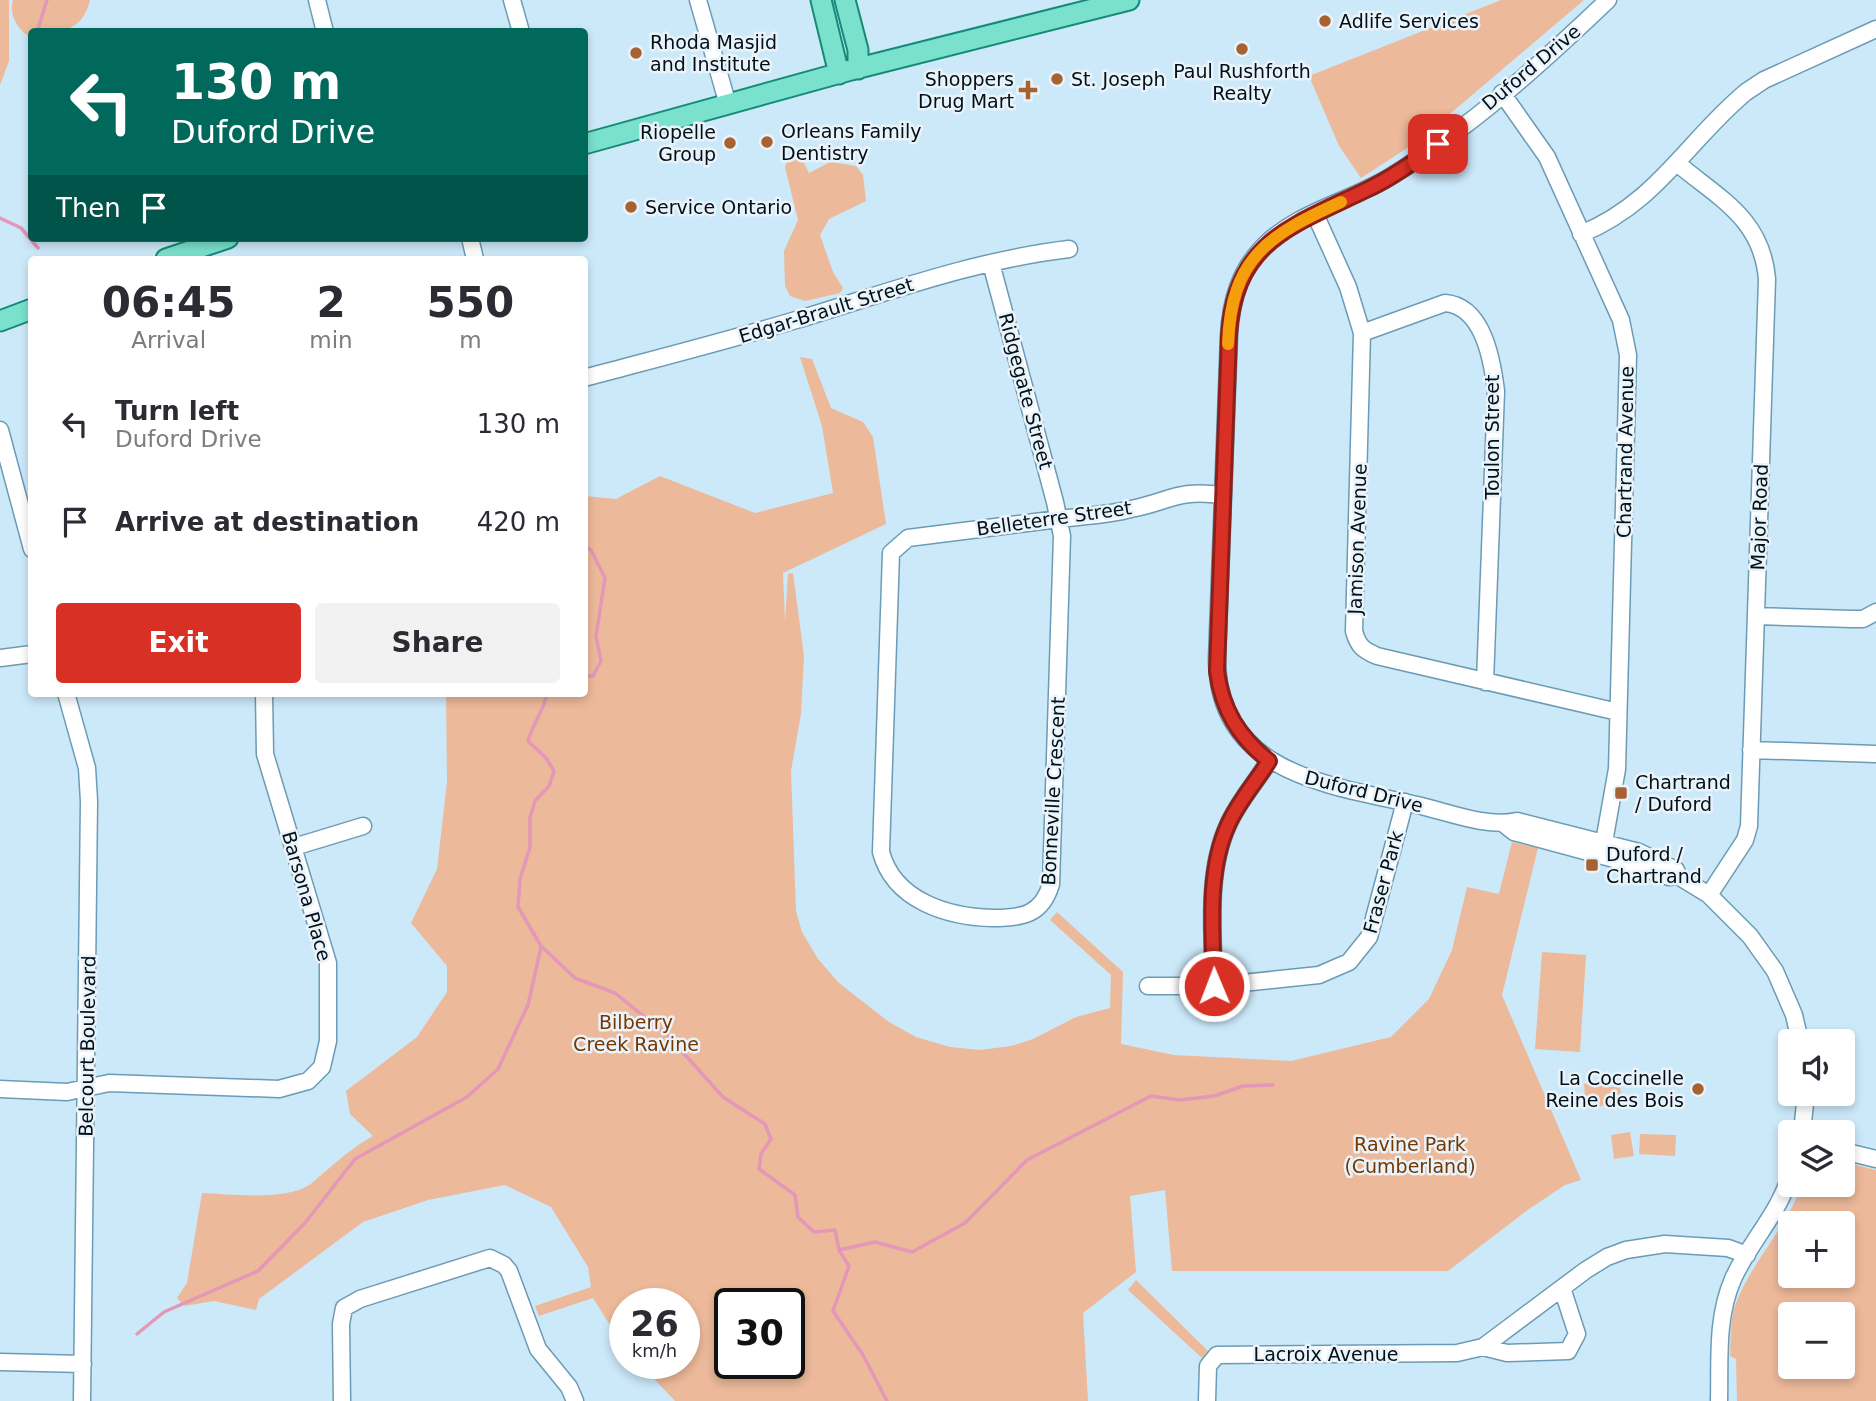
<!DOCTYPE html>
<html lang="en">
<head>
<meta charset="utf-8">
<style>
  :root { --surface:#fff; --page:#f2f2f3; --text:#2b2b33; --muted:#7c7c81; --accent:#d93025 }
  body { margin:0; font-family:"DejaVu Sans",sans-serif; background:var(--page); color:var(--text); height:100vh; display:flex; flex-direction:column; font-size:26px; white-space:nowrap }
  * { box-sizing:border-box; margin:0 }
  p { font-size:23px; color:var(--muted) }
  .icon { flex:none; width:38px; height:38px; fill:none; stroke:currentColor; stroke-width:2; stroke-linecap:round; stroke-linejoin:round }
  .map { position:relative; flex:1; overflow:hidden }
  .panel { position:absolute; left:28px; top:256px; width:560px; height:441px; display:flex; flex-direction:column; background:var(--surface); border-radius:7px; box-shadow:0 4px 10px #0003 }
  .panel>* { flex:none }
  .hud { position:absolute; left:28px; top:28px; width:560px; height:214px; border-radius:7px; box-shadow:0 4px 10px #0003; background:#00695c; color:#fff; overflow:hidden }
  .fabs { position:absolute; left:1778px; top:1029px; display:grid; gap:14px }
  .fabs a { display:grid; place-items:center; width:77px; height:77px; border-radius:7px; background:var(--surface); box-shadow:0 4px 10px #0003; font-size:35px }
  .speed { position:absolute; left:609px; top:1288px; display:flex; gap:14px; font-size:35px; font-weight:700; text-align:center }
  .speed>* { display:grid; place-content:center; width:91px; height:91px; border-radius:50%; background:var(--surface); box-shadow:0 4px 10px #0003; line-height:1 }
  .speed small { font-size:18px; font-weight:400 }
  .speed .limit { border:4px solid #111; border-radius:10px; background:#fff; color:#111 }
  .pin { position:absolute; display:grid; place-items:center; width:60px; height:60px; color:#fff; margin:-30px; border-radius:14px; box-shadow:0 4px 10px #0006 }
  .me { position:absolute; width:77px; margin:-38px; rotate:359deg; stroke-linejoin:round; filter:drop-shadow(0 0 5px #0008) }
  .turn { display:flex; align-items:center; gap:24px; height:147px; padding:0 28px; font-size:32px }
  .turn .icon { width:91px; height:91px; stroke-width:2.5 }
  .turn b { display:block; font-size:49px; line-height:60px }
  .then { display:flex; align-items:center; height:66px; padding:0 28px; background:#0003; gap:14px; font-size:26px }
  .eta { display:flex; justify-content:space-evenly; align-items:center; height:119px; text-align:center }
  .eta b { font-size:42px; font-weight:700; line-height:49px }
  .primary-button { display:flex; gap:14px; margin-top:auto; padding:14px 28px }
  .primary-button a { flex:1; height:80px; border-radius:7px; background:var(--accent); color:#fff; font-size:28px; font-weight:700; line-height:80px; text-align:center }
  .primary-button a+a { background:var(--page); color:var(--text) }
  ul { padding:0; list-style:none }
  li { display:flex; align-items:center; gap:21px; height:98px; padding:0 28px }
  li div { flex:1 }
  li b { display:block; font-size:26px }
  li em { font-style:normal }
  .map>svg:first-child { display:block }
</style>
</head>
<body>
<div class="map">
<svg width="1876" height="1401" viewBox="0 0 1876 1401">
  <rect width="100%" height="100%" fill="#cce9fa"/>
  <!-- green -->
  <path fill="#ecb99a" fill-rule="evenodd" d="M0,0H9V61L0,85Z
    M13,0H90C82,33 60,32 32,32L31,38C19,31 8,15 13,0Z
    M1501,0H1584L1418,141L1361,178L1339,146L1309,76Z
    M791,151L801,157L809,173L830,162L856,166L863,175L866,201L829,219L820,235L833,272L843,288L840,293L805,301L790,296L785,286L784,251L798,220L785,167Z
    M800,357L812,359L831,408L863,422L873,437L886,524L783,573L785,622L788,574L793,573L804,656L801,714L791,771L796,911L802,932L818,959L839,983L889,1022L916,1037L950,1047L980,1050L1011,1046L1033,1039L1076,1017L1110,1008L1111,975L1050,920L1057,912L1123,972L1121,1044L1174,1055L1291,1061L1391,1037L1429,999L1452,950L1467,887L1499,894L1512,842L1538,848L1502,995L1581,1180L1565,1185L1529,1209L1448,1271H1172L1165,1190L1130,1196L1136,1272L1083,1313L1088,1401H675L639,1363H684V1304H625V1349L593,1298L539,1316L535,1306L591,1287L588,1267L551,1207L505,1185L428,1200L363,1222L259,1299L256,1310L214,1301L184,1306L177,1298L187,1283L202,1193C231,1194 290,1202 313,1182C333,1165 350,1149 373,1136L350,1114L346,1091L417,1037L447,992V966L411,923L437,869L447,782L446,693H584L585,496L616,499L660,476L755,513L833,493L822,426ZM730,1304H789V1363H730Z
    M1542,952L1586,955L1580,1052L1535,1049Z
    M1608,1082L1609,1087L1620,1086L1622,1102L1586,1109L1584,1084Z
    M1630,1132L1634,1156L1614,1159L1611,1135Z
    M1640,1134L1676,1135L1675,1156L1639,1154Z
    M1843,1162L1876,1170V1401H1737L1736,1359L1730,1356C1731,1338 1730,1319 1736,1303C1753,1260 1786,1228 1802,1185H1843ZM1790,1223H1843V1276H1790ZM1790,1314H1843V1367H1790Z
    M1136,1280L1208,1351L1202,1358L1128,1290Z"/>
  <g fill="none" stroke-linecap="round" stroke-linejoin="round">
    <!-- stream -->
    <path stroke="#e597b7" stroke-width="3.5" d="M37,32L47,0
      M0,218L21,228L38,248
      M584,546L591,550L605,578L596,636L601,661L593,676H584
      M547,693C544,711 533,723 528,741L546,758L554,771L549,786L535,801L530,818V847L520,879L518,907L541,946L575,978L615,993L668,1036L723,1097L765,1124L771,1139L761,1154L759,1169L795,1195L798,1217L814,1232L835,1230L839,1250L849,1266L833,1311L863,1355L887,1401
      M839,1250L875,1242L912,1252L965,1223L1027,1160L1151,1096L1180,1100L1214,1096L1243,1086L1273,1085
      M137,1334L164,1312L258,1271L305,1223L355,1159L467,1097L498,1069L528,1005L541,947"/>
    <defs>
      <path id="minor" d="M317,0L325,32
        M512,0L521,32
        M698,0L728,105
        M1608,0C1542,63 1470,128 1393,175C1352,201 1296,212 1263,247C1239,272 1231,301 1229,335L1217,659C1218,774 1329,785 1417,805C1448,812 1487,828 1517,821L1639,852L1676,870L1678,876L1709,895L1750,936L1775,971L1794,1015L1800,1041
        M1502,93L1547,157L1621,320L1628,355L1617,769L1604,842
        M1678,164C1720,199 1762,219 1767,279L1749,826L1745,840L1709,895
        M1315,214L1348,287L1362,333L1354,631C1358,646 1363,650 1377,656L1618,712
        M1581,234C1657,203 1687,141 1746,92L1764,80L1876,29
        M470,238L475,259
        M991,263L1055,502L1062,536L1051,884C1042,915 1022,918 993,918C948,917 894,901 881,852L891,553L908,538L1059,519C1083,516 1108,515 1131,509C1171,501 1177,489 1222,495
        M1362,333L1445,303C1483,306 1492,359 1496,391L1485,682
        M584,378C655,359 726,341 796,320C886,293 975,260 1069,249
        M0,430L32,549
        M1756,616L1852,619H1863L1876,612
        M0,658L32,654
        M66,693L87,768L89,801L82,1401
        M1751,750L1876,754
        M1504,824L1514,832L1629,863L1669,877L1678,876
        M294,847L363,826
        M1148,986H1214L1319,975L1349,962L1369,937L1405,802
        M1214,986C1213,934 1206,873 1228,825C1238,802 1256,782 1269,761
        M0,1089L67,1092L109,1083L279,1089L308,1081L322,1067L328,1041V963L265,754L264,693
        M1802,1132L1806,1094
        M1843,1151L1876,1159
        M1483,1347L1507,1353L1568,1351L1577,1334L1562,1288
        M0,1362L83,1364
        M342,1401L341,1324L344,1308L360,1299L490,1258L504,1265L509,1271L538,1349L569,1387L575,1401
        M1207,1401L1208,1366L1217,1355L1457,1353L1483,1347L1586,1270L1607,1257L1626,1250L1665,1244L1728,1248L1747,1255
        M1719,1401C1720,1360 1716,1318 1733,1279C1749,1243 1778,1215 1790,1176"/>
      <path id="major" d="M821,0L839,74
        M845,0L858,50V69
        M584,144L851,70L1129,0
        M166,259L228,238
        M0,321L32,309"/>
    </defs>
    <!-- minor casing -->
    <use href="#minor" stroke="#6c9bb5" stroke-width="19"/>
    <!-- major casing -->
    <use href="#major" stroke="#158a77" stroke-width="23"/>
    <!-- minor -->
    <use href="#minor" stroke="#fff" stroke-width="16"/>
    <!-- major -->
    <use href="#major" stroke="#7ae1cc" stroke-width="19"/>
  </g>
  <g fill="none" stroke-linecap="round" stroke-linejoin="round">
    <defs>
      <path id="route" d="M1214,986C1213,935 1206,873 1228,825C1238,802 1256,782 1269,761C1239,737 1222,710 1217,671L1229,335C1235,241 1292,226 1366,190C1392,178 1415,161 1438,144"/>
    </defs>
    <!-- route casing -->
    <use href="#route" stroke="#8d1f18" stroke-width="18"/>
    <!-- route -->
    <use href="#route" stroke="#d93025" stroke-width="12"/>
    <!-- slow -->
    <path stroke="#f59e0b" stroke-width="12" d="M1228,344C1231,257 1269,235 1341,202"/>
  </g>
  <!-- markers -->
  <g fill="#a66232" stroke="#e9f3f9" stroke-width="2.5">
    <circle cx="1325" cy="21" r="7"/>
    <circle cx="1242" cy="49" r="7"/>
    <circle cx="636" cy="53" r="7"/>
    <circle cx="1057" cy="79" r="7"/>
    <path d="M1024.5 79.5h7v7h7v7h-7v7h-7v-7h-7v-7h7z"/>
    <circle cx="767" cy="142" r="7"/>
    <circle cx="730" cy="143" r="7"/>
    <circle cx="631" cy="207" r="7"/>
    <rect x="1614" y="786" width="14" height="14" rx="3.5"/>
    <rect x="1585" y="858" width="14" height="14" rx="3.5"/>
    <circle cx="1698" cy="1089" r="7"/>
  </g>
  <g text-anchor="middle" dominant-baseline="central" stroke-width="5" stroke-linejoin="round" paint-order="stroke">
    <!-- poi labels -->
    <g font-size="19" fill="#000f18" stroke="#e9f3f9" text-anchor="start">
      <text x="1339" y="21">Adlife Services</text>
      <text x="650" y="42">Rhoda Masjid<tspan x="650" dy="22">and Institute</tspan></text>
      <text x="1242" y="71" text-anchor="middle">Paul Rushforth<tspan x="1242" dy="22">Realty</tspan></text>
      <text x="1014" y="79" text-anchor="end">Shoppers<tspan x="1014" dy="22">Drug Mart</tspan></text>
      <text x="1071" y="79">St. Joseph</text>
      <text x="781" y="131">Orleans Family<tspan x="781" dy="22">Dentistry</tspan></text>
      <text x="716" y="132" text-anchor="end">Riopelle<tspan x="716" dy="22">Group</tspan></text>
      <text x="645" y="207">Service Ontario</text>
      <text x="1635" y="782">Chartrand<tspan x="1635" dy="22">/ Duford</tspan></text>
      <text x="1606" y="854">Duford /<tspan x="1606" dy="22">Chartrand</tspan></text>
      <text x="1684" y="1078" text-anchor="end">La Coccinelle<tspan x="1684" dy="22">Reine des Bois</tspan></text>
    </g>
    <!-- street labels -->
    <g font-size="19" fill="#000f18" stroke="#e9f3f9">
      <text transform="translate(1531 67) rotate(-40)">Duford Drive</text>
      <text transform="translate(826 310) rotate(-17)">Edgar-Brault Street</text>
      <text transform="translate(1026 391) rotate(75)">Ridgegate Street</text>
      <text transform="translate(1492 437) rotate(-90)">Toulon Street</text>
      <text transform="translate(1625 452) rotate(-89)">Chartrand Avenue</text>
      <text transform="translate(1759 517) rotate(-88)">Major Road</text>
      <text transform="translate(1054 518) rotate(-8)">Belleterre Street</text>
      <text transform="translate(1357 539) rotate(-88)">Jamison Avenue</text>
      <text transform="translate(1053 791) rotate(-87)">Bonneville Crescent</text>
      <text transform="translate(1364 791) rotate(14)">Duford Drive</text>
      <text transform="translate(1383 882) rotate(-75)">Fraser Park</text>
      <text transform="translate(307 896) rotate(74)">Barsona Place</text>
      <text transform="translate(87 1046) rotate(-89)">Belcourt Boulevard</text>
      <text x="1326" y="1354">Lacroix Avenue</text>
    </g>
    <!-- park labels -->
    <g font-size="19" fill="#753700" stroke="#e9f3f9">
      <text x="636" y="1022">Bilberry<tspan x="636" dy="22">Creek Ravine</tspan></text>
      <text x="1410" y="1144">Ravine Park<tspan x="1410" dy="22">(Cumberland)</tspan></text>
    </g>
  </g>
</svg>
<div class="fabs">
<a><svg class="icon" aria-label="sound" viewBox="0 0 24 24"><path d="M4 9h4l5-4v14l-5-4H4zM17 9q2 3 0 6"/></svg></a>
<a><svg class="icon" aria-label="layers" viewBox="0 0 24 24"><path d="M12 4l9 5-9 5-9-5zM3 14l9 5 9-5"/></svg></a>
<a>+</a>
<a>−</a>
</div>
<div class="speed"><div>26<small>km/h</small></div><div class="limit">30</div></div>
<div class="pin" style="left:1438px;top:144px;background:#d93025"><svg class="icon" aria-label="arrive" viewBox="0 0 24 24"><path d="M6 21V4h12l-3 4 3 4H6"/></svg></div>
<svg class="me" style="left:1214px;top:986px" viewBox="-20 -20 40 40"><circle r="17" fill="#d93025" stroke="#fff" stroke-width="3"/><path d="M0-11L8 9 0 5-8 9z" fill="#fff"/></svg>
<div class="hud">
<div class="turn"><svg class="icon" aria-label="left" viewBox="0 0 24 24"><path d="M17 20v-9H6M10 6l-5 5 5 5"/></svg><div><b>130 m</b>Duford Drive</div></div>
<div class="then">Then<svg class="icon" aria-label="arrive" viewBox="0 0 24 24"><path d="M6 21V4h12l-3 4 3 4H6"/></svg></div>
</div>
<section class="panel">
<div class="eta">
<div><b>06:45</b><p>Arrival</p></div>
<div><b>2</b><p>min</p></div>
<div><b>550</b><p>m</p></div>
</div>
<ul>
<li><svg class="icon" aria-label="left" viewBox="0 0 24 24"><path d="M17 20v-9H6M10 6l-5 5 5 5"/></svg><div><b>Turn left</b><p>Duford Drive</p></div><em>130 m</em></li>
<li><svg class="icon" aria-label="arrive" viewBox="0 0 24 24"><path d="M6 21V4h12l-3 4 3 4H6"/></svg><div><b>Arrive at destination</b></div><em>420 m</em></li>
</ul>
<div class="primary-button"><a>Exit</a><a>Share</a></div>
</section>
</div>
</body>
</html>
